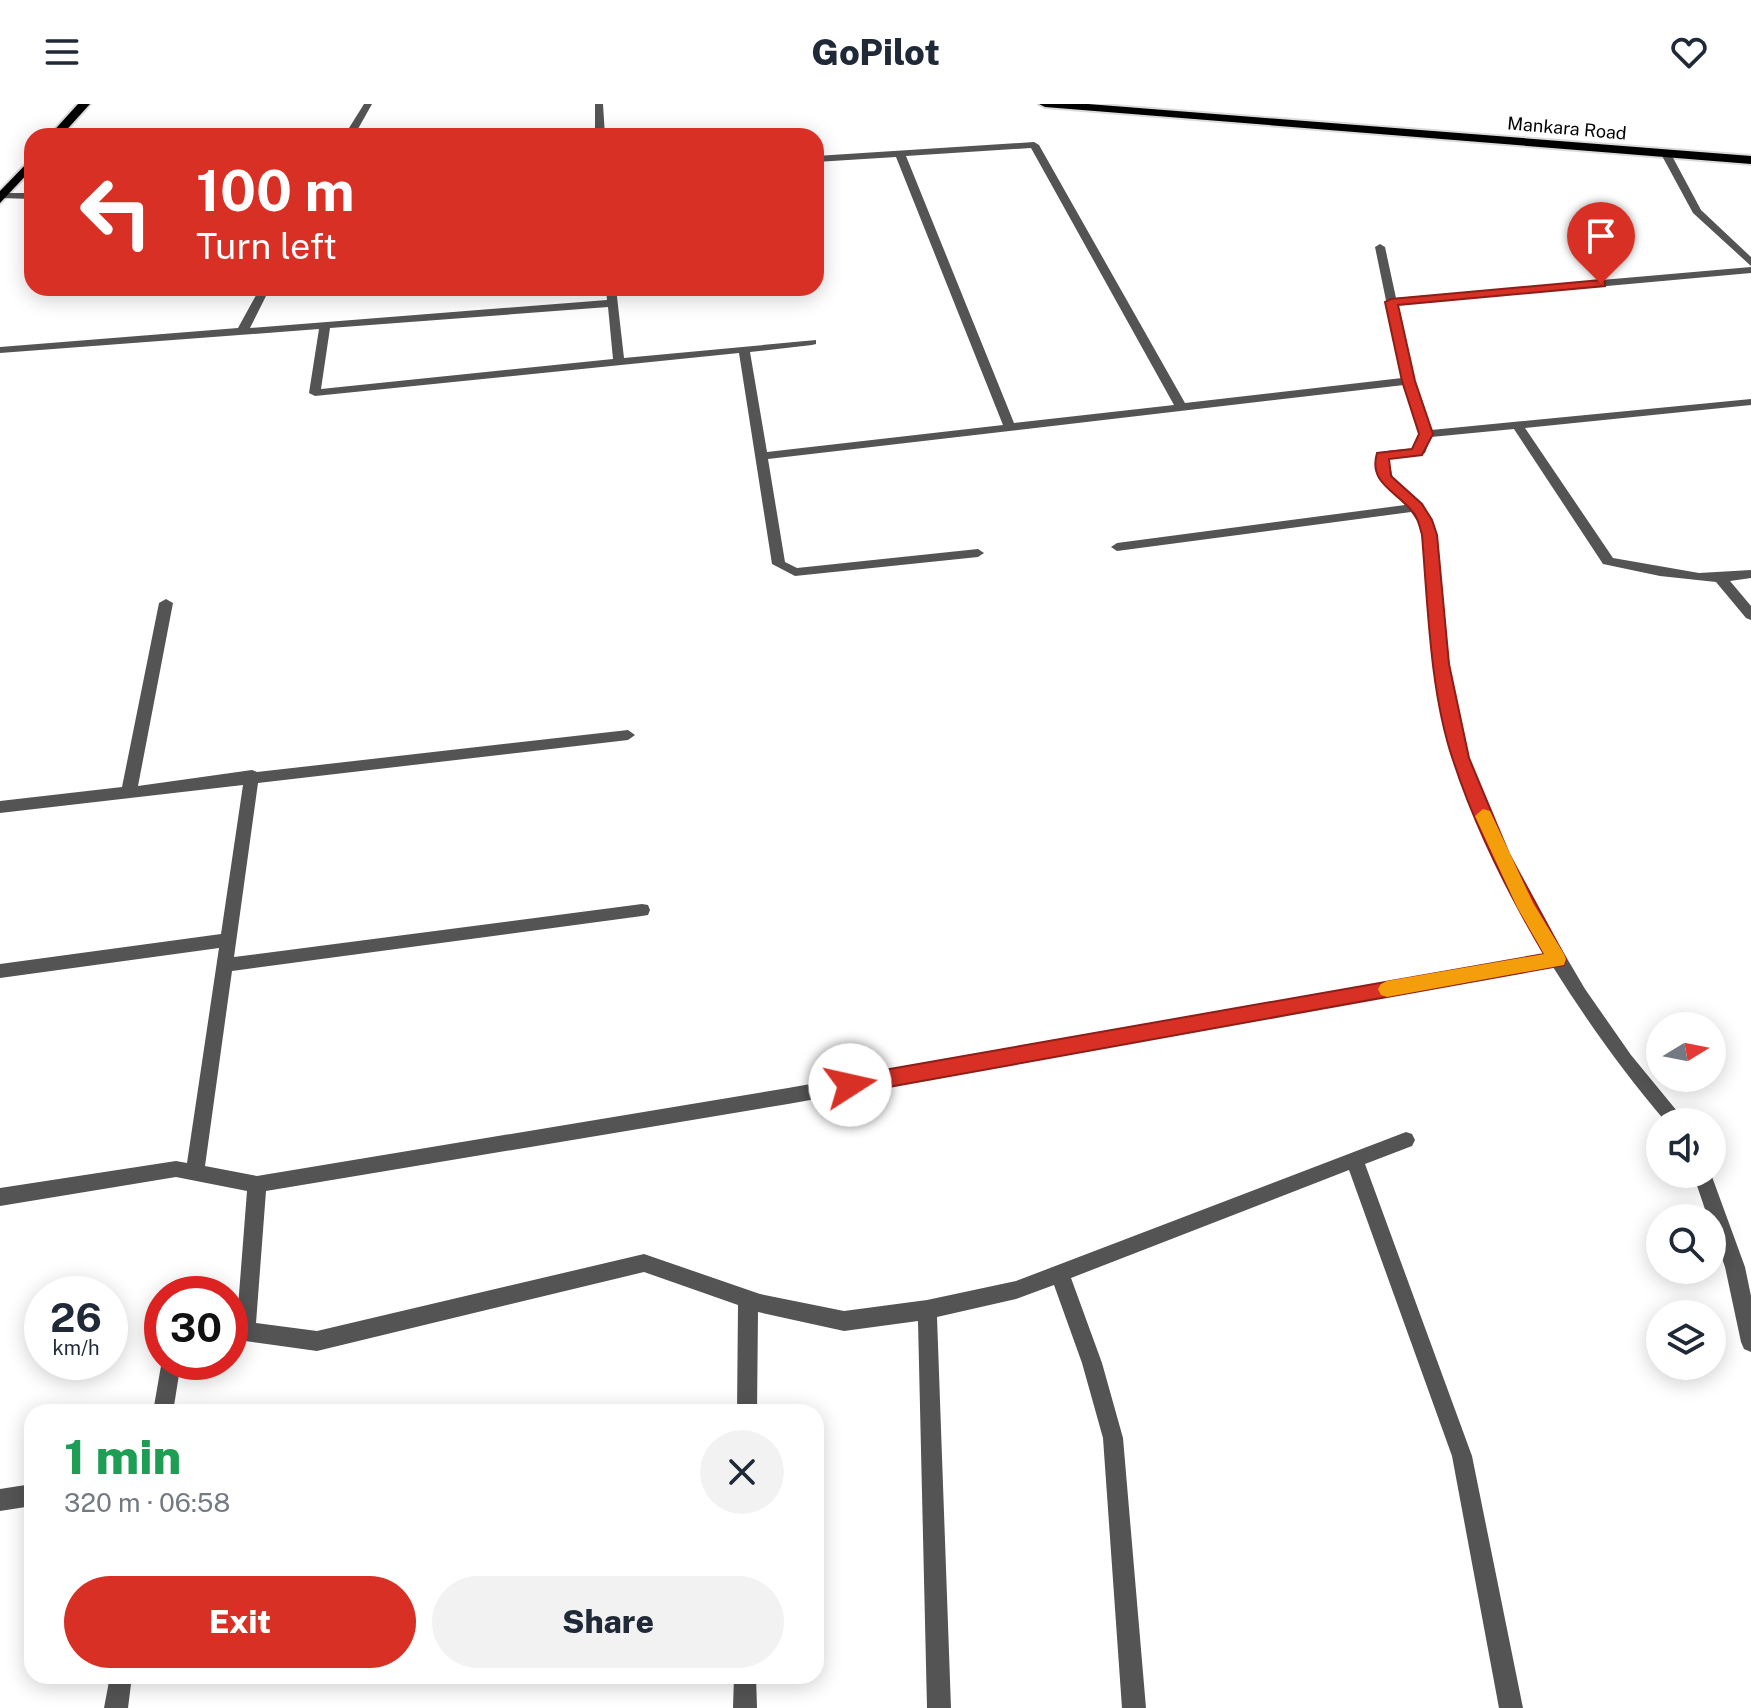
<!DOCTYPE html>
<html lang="en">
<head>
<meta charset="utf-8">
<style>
  :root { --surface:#fff; --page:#f2f2f3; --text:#1f2937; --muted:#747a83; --accent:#d93025 }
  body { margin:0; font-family:"Public Sans",sans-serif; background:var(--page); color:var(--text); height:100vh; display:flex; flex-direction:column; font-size:30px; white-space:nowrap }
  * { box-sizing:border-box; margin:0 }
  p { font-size:26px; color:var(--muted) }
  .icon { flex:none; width:44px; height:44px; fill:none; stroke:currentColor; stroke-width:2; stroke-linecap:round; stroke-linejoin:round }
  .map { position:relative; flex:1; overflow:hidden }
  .side { position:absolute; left:24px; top:1300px; width:800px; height:280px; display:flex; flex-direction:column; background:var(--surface); border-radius:24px; box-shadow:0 4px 20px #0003 }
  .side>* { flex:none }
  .guide { position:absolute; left:24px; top:24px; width:800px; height:168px; border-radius:24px; box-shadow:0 4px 20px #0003; background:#d93025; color:#fff; overflow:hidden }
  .needle { width:52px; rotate:80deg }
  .controls { position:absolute; left:1646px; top:908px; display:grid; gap:16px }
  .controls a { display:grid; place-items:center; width:80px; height:80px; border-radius:50%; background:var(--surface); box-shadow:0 4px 20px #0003; font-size:40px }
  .speed { position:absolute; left:24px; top:1172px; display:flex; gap:16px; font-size:40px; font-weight:700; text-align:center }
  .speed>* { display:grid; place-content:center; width:104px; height:104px; border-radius:50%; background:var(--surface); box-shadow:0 4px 20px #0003; line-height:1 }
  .speed small { font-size:20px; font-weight:400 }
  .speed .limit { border:12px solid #d22; background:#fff; color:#111 }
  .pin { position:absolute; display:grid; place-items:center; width:68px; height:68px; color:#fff; margin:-82px -34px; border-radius:50% 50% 50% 0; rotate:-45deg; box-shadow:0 0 8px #0007 }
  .pin .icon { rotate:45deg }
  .me { position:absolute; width:88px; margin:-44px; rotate:80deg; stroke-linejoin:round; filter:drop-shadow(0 0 6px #0008) }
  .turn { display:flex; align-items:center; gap:28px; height:168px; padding:0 40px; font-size:36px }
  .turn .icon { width:104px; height:104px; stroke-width:2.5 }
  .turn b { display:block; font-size:56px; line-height:68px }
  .round { display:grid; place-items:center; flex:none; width:84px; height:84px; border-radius:42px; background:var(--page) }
  .headline { display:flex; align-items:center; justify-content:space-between; height:136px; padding:0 40px }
  h1 { font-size:48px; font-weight:800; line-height:60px; color:#1e9e55 }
  .cta { display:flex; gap:16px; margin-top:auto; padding:16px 40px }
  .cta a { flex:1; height:92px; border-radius:48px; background:var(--accent); color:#fff; font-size:32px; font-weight:800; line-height:92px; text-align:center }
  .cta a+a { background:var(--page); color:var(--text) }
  header { display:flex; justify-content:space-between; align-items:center; height:104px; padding:0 40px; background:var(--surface); font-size:36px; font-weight:800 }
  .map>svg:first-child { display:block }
</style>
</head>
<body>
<header><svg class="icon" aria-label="menu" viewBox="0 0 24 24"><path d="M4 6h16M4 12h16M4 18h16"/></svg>GoPilot<svg class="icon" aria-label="heart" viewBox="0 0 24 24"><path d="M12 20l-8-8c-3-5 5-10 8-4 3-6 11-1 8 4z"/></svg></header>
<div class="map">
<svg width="1751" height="1604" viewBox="0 0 1751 1604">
  <rect width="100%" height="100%" fill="#fff"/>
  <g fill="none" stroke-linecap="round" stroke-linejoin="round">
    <defs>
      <path id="primary" d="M78,0H90L61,32H49Z
        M1039,0H1088L1751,52V60L1045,3Z
        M32,54V65L0,99V87Z"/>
    </defs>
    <!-- primary casing -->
    <use href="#primary" stroke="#dbdbdb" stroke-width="4"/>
    <!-- street -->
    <path fill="#545454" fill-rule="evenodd" d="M364,0H372L354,32H344Z
      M595,0H603L605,32H595Z
      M1034,38L1039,41L1185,299L1402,274L1375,143L1380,140L1385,143L1396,194L1751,163V169L1397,201L1414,277L1431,326L1751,295V301L1525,324L1613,454L1699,469L1751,466V474L1730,477L1751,502V516L1746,514L1716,478L1660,472L1603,460L1514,325L1431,333L1425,349L1411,353L1388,354L1393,374L1421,400L1435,431L1454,599L1467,654L1486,702L1525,783L1585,885L1631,951L1686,1018H1666C1624,969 1587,917 1553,863L788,1000L266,1087L256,1219L317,1227L644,1150L760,1190L844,1207L927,1196L1016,1177L1406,1028L1412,1030L1415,1036L1412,1042L1365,1060L1472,1352L1523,1604H1499L1452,1352L1349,1066L1071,1174L1102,1259L1123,1334L1146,1604H1122L1103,1334L1082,1259L1054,1181L1016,1195L937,1213L951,1604H927L918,1217L844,1227L758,1208L757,1308H737L738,1201L644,1168L317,1247L230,1235V1215L237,1216L247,1087L176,1073L0,1102V1084L176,1057L187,1059L219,844L0,874V860L221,830L243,681L0,709V697L122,683L159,499L166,495L173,499L138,682L252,666L257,668L628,626L635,631L628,636L258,679L234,853L642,800L648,801L650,806L648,811L642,812L232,867L205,1062L257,1072L788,984L1546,850C1504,777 1460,699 1443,616C1432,558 1432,499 1424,440L1418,418L1411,408L1117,447L1111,443L1117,439L1405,401L1381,375L1376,352L1387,347L1416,344L1420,330L1404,281L768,355L785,458L797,464L978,445L984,449L978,453L795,472L772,460L739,249L315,292L309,289L319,225L0,249V243L238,224L260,184H270L250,224L607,196L606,184H616L624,254L816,236V240L812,241L750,248L767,348L1003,321L896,53L816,58V52ZM1031,44L1174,301L1014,319L906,52ZM608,203L613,255L321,285L330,224Z
      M1663,48L1671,50L1701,106L1751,153V162L1693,109L1661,50Z
      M3,89H32V95L0,94V90Z
      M1693,1070H1711L1745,1163L1751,1192V1248L1744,1245L1741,1238L1725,1163L1712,1125V1114H1708Z
      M162,1256V1258H181L173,1308H153Z
      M32,1380V1402L0,1407V1385Z
      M110,1572H132L128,1604H104Z
      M734,1572H756L757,1604H733Z"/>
    <!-- primary -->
    <use href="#primary" fill="#000" fill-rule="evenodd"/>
  </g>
  <!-- route -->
  <path fill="#d93025" stroke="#8d1f18" stroke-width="2" d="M1601,176L1605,177V182L1398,201L1415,277L1433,330L1422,351L1389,355L1391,372L1422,400L1432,416L1437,431L1449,560L1469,654L1509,750L1566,855L1564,861L850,990L843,987L840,981L843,975L850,972L1544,850C1508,789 1475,723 1453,656C1430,588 1428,503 1422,431C1420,423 1418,413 1412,407C1396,387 1368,379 1377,349L1412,345L1419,330L1402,277L1385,198L1391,195Z"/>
  <!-- slow -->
  <path fill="#f59e0b" d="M1483,705L1490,707L1533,799L1564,850L1566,855L1564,861L1387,893L1381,891L1378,885L1381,880L1387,877L1544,850L1517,803L1475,712Z"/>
  <g text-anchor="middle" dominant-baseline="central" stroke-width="7" stroke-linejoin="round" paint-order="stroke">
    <!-- far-street labels -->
    <g font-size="18" fill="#000" stroke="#fff">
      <text transform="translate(1567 24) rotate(5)">Mankara Road</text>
    </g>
  </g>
</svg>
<div class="controls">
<a><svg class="needle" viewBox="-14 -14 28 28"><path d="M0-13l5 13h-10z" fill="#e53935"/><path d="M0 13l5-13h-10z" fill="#747a83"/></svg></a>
<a><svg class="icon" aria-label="sound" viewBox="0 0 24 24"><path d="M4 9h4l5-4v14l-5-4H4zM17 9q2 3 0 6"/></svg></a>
<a><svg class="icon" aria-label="search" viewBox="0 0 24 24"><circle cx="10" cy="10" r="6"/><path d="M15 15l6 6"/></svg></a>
<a><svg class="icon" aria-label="layers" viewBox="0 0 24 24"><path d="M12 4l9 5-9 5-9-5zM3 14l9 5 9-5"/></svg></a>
</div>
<div class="speed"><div>26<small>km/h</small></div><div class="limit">30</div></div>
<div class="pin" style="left:1601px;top:180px;background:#d93025"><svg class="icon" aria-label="arrive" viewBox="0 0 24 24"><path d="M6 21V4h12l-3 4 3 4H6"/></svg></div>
<svg class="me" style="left:850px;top:981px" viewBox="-20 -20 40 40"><circle r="19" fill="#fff"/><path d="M0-13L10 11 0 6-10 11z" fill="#d93025"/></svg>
<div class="guide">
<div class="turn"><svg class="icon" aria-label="left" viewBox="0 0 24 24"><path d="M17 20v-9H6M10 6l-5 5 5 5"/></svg><div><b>100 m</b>Turn left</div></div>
</div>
<section class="side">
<div class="headline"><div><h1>1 min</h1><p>320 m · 06:58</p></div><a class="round"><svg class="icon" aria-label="close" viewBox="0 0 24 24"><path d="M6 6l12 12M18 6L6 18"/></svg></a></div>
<div class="cta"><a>Exit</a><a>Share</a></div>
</section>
</div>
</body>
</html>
